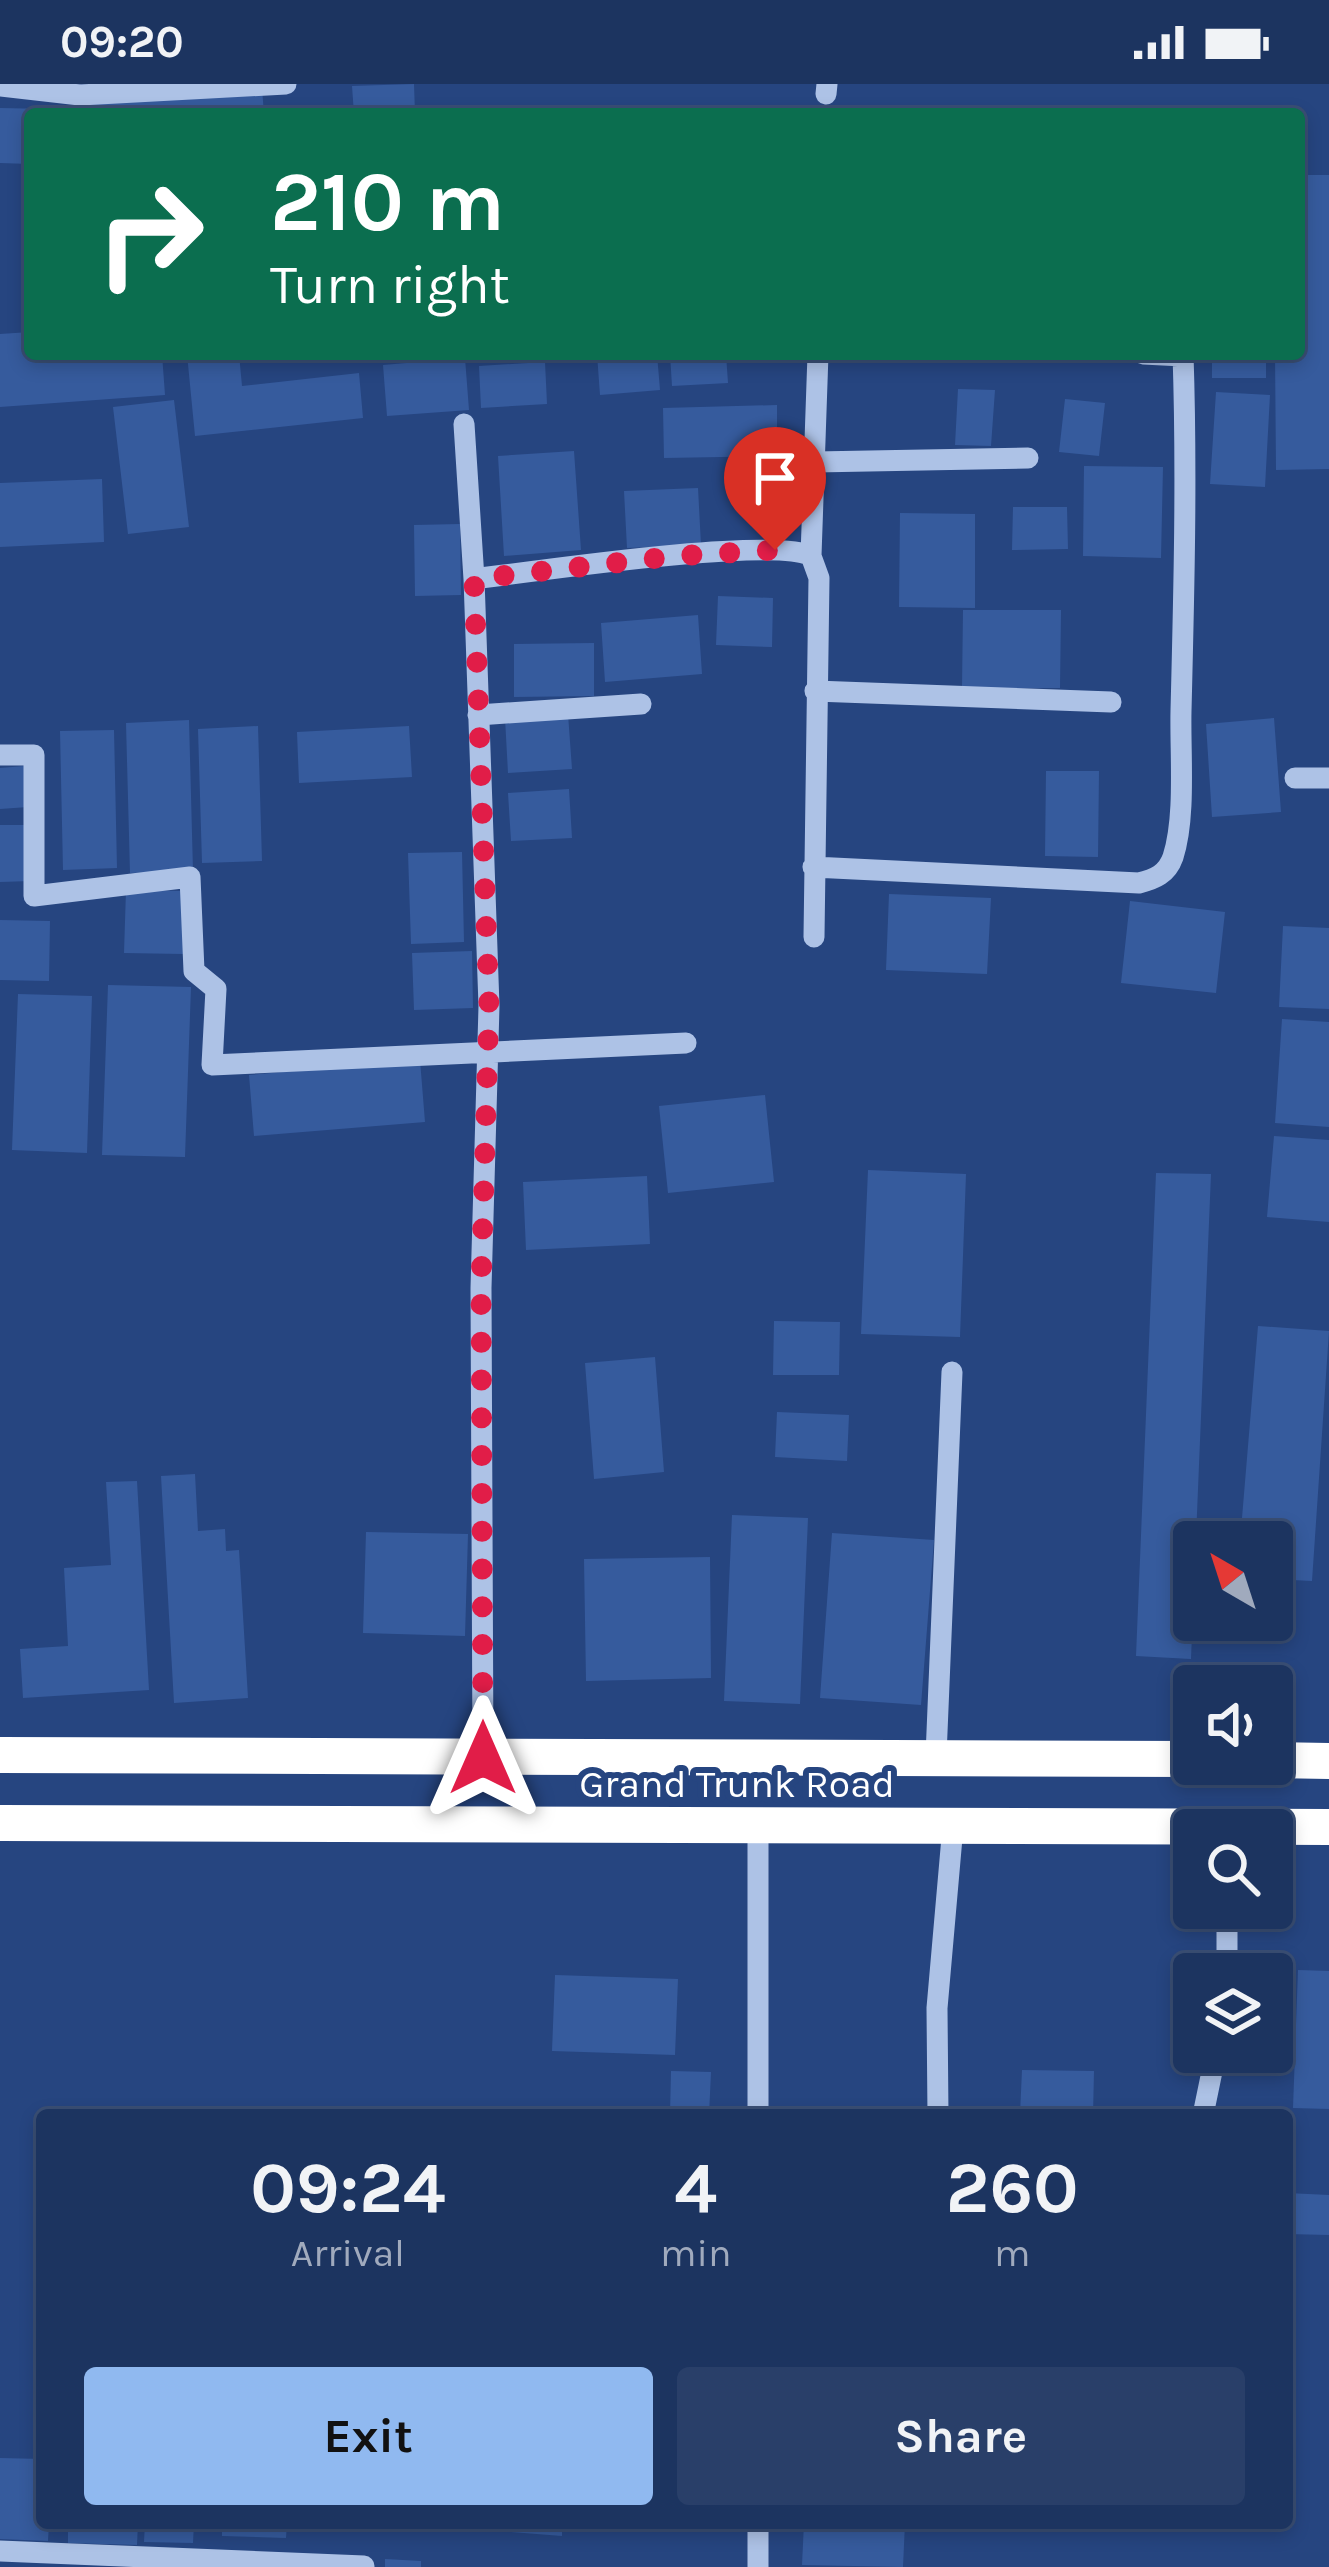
<!DOCTYPE html>
<html lang="en">
<head>
<meta charset="utf-8">
<style>
  :root { --surface:#1c3460; --page:#293f69; --text:#f1f3f6; --muted:#a0aabd; --line:#3a4f75; --accent:#90b9f0 }
  body { margin:0; font-family:Karla,sans-serif; background:var(--page); color:var(--text); height:100vh; display:flex; flex-direction:column; font-size:45px; white-space:nowrap }
  * { box-sizing:border-box; margin:0 }
  p { font-size:39px; color:var(--muted) }
  .icon { flex:none; width:66px; height:66px; fill:none; stroke:currentColor; stroke-width:2; stroke-linecap:round; stroke-linejoin:round }
  .map { position:relative; flex:1; overflow:hidden }
  .panel { position:absolute; left:36px; top:2025px; width:1257px; height:420px; display:flex; flex-direction:column; background:var(--surface); border-radius:12px; box-shadow:0 6px 18px #0003,0 0 0 3px var(--line) }
  .panel>* { flex:none }
  .guide { position:absolute; left:24px; top:24px; width:1281px; height:252px; border-radius:12px; box-shadow:0 6px 18px #0003,0 0 0 3px var(--line); background:#0b6e4f; color:#fff; overflow:hidden }
  .needle { width:78px; rotate:321deg }
  .controls { position:absolute; left:1173px; top:1437px; display:grid; gap:24px }
  .controls a { display:grid; place-items:center; width:120px; height:120px; border-radius:12px; background:var(--surface); box-shadow:0 6px 18px #0003,0 0 0 3px var(--line); font-size:60px }
  .pin { position:absolute; display:grid; place-items:center; width:102px; height:102px; color:#fff; margin:-123px -51px; border-radius:50% 50% 50% 0; rotate:-45deg; box-shadow:0 0 12px #0007 }
  .pin .icon { rotate:45deg }
  .me { position:absolute; width:132px; margin:-66px; rotate:0deg; stroke-linejoin:round; filter:drop-shadow(0 0 9px #0008) }
  .turn { display:flex; align-items:center; gap:42px; height:252px; padding:0 48px; font-size:54px }
  .turn .icon { width:156px; height:156px; stroke-width:2.5 }
  .turn b { display:block; font-size:84px; line-height:102px }
  .eta { display:flex; justify-content:space-evenly; align-items:center; height:204px; text-align:center }
  .eta b { font-size:72px; font-weight:700; line-height:84px }
  .action { display:flex; gap:24px; margin-top:auto; padding:24px 48px }
  .action a { flex:1; height:138px; border-radius:12px; background:var(--accent); color:#111; font-size:48px; font-weight:700; line-height:138px; text-align:center }
  .action a+a { background:var(--page); color:var(--text) }
  .status { display:flex; justify-content:space-between; align-items:center; height:84px; padding:0 60px; background:var(--surface); direction:ltr }
  .status svg { height:33px; fill:currentColor }
  .map>svg:first-child { display:block }
</style>
</head>
<body>
<div class="status"><b>09:20</b><svg viewBox="0 0 49 12"><path d="M0 12V9h3v3zM5 12V6h3v6zM10 12V3h3v9zM15 12V0h3v12zM26 1h20v11H26zM47 4h2v5h-2z"/></svg></div>
<div class="map">
<svg width="1329" height="2483" viewBox="0 0 1329 2483">
  <rect width="100%" height="100%" fill="#264580"/>
  <!-- building -->
  <path fill="#365b9d" d="M414,0L415,30H354L352,2Z
    M262,4L264,30H85L84,19Z
    M0,24L48,25V30H30V80L0,79Z
    M1299,91H1329V385L1276,386L1275,270H1299Z
    M30,248V270H162L165,311L0,323V250Z
    M187,270H239L242,302L359,289L363,334L195,352Z
    M597,270H657L660,306L600,311Z
    M670,270H726L728,299L672,302Z
    M1212,270H1266V294H1212Z
    M465,274L469,326L387,332L383,281Z
    M545,278L547,320L481,324L479,282Z
    M958,305L995,306L991,362L955,361Z
    M1216,308L1270,311L1265,403L1210,400Z
    M1065,315L1105,319L1099,372L1059,368Z
    M174,316L189,443L128,450L113,323Z
    M777,321V372L664,374L663,324Z
    M574,367L581,466L504,472L498,372Z
    M1084,382L1163,383L1161,474L1083,472Z
    M102,395L104,458L0,463V399Z
    M698,404L701,461L627,464L624,407Z
    M1013,423H1067L1068,465L1012,466Z
    M900,429L975,430V524L899,523Z
    M460,440L461,511L415,512L414,441Z
    M718,512L773,514L772,563L716,561Z
    M963,526H1061L1060,604H962Z
    M698,531L702,590L605,598L601,539Z
    M594,559V612L514,613V560Z
    M568,630L572,685L508,689L505,634Z
    M1274,634L1281,728L1212,733L1206,640Z
    M189,636L193,787L130,789L126,639Z
    M258,642L262,777L202,779L198,645Z
    M409,642L412,693L299,699L297,648Z
    M114,646L117,784L63,786L60,647Z
    M24,682L28,723L0,725V684Z
    M1046,687H1099L1098,773L1045,772Z
    M569,705L572,754L511,757L508,709Z
    M0,741H29L31,797L0,798Z
    M462,768L464,858L411,860L408,769Z
    M126,806L185,807L183,870L124,869Z
    M889,810L991,814L987,890L886,886Z
    M1130,817L1225,828L1216,909L1121,899Z
    M0,836L50,837L49,897L0,896Z
    M1283,842L1329,844V925L1279,923Z
    M472,867L473,924L414,926L412,869Z
    M108,901L191,903L185,1073L102,1071Z
    M18,910L92,912L87,1069L12,1066Z
    M1282,935L1329,938V1043L1275,1039Z
    M420,976L425,1038L254,1052L249,991Z
    M765,1011L774,1098L668,1109L659,1022Z
    M1274,1052L1329,1056V1138L1267,1133Z
    M868,1086L966,1090L960,1253L861,1250Z
    M1156,1089L1211,1090L1191,1575L1136,1572Z
    M647,1092L650,1160L526,1166L523,1098Z
    M774,1237L840,1238L839,1291H773Z
    M1258,1242L1329,1247L1312,1497L1272,1495V1458H1240Z
    M655,1273L664,1388L594,1395L585,1279Z
    M777,1328L849,1331L847,1377L775,1373Z
    M195,1390L198,1447L225,1445L226,1467L239,1466L248,1614L174,1619L161,1392Z
    M137,1397L149,1606L23,1614L20,1565L68,1562L64,1484L111,1481L106,1398Z
    M732,1431L808,1434L800,1620L724,1617Z
    M366,1448L468,1450L465,1552L363,1549Z
    M832,1449L934,1456L921,1621L820,1614Z
    M710,1473L711,1594L586,1597L584,1475Z
    M1298,1886L1329,1887V2025L1293,2024Z
    M555,1891L678,1895L675,1971L552,1967Z
    M1022,1986L1094,1987L1093,2031L1020,2030Z
    M671,1987L711,1988L709,2031H670Z
    M1287,2109L1329,2111V2151L1287,2150Z
    M0,2374L42,2375V2439H49L48,2457L0,2455Z
    M68,2439H138L137,2461L68,2459Z
    M145,2439H194L193,2459L144,2458Z
    M222,2439H287L286,2454L222,2452Z
    M511,2439H562V2452L511,2448Z
    M804,2439H905L903,2483L802,2481Z
    M385,2475L421,2477V2483H385Z"/>
  <g fill="none" stroke-linecap="round" stroke-linejoin="round">
    <!-- minor -->
    <path stroke="#adc2e6" stroke-width="21" d="M0,2L80,11L286,0
      M826,10L827,0
      M1143,270L1183,272
      M464,340L474,495L489,922L481,1204L483,1674
      M815,378L1028,374
      M811,472L818,270
      M474,495C530,488 773,452 811,472L819,494L814,853
      M815,607L1111,618
      M478,631L641,620
      M0,671H34V812L190,793L194,887L216,905L212,981L686,959
      M1295,694H1329
      M813,783L1139,799C1155,795 1167,790 1173,773C1186,733 1180,670 1181,627C1184,508 1187,389 1183,270
      M936,1672L952,1288
      M758,1742V2031
      M1227,1824V1890
      M938,2031L937,1924L953,1742
      M1203,2031L1216,1968
      M0,2467L364,2482
      M758,2483V2439"/>
    <!-- highway -->
    <path stroke="#fff" stroke-width="36" d="M0,1671L1194,1675
      M1272,1676L1329,1677
      M0,1739L1329,1743"/>
  </g>
  <g fill="none" stroke-linecap="round" stroke-linejoin="round">
    <!-- route -->
    <path stroke="#e11d48" stroke-width="21" stroke-dasharray="0 37.8" d="M483,1674L481,1204L489,922L474,495L676,472L775,466"/>
  </g>
  <g text-anchor="middle" dominant-baseline="central" stroke-width="12" stroke-linejoin="round" paint-order="stroke">
    <!-- street labels -->
    <g font-size="39" fill="#fff" stroke="#264580">
      <text x="737" y="1700">Grand Trunk Road</text>
    </g>
  </g>
</svg>
<div class="controls">
<a><svg class="needle" viewBox="-14 -14 28 28"><path d="M0-13l5 13h-10z" fill="#e53935"/><path d="M0 13l5-13h-10z" fill="#a0aabd"/></svg></a>
<a><svg class="icon" aria-label="sound" viewBox="0 0 24 24"><path d="M4 9h4l5-4v14l-5-4H4zM17 9q2 3 0 6"/></svg></a>
<a><svg class="icon" aria-label="search" viewBox="0 0 24 24"><circle cx="10" cy="10" r="6"/><path d="M15 15l6 6"/></svg></a>
<a><svg class="icon" aria-label="layers" viewBox="0 0 24 24"><path d="M12 4l9 5-9 5-9-5zM3 14l9 5 9-5"/></svg></a>
</div>
<div class="pin" style="left:775px;top:466px;background:#d93025"><svg class="icon" aria-label="arrive" viewBox="0 0 24 24"><path d="M6 21V4h12l-3 4 3 4H6"/></svg></div>
<svg class="me" style="left:483px;top:1674px" viewBox="-20 -20 40 40"><path d="M0-17L14 15 0 8-14 15z" fill="#e11d48" stroke="#fff" stroke-width="4"/></svg>
<div class="guide">
<div class="turn"><svg class="icon" aria-label="right" viewBox="0 0 24 24"><path d="M7 20v-9h11M14 6l5 5-5 5"/></svg><div><b>210 m</b>Turn right</div></div>
</div>
<section class="panel">
<div class="eta">
<div><b>09:24</b><p>Arrival</p></div>
<div><b>4</b><p>min</p></div>
<div><b>260</b><p>m</p></div>
</div>
<div class="action"><a>Exit</a><a>Share</a></div>
</section>
</div>
</body>
</html>
